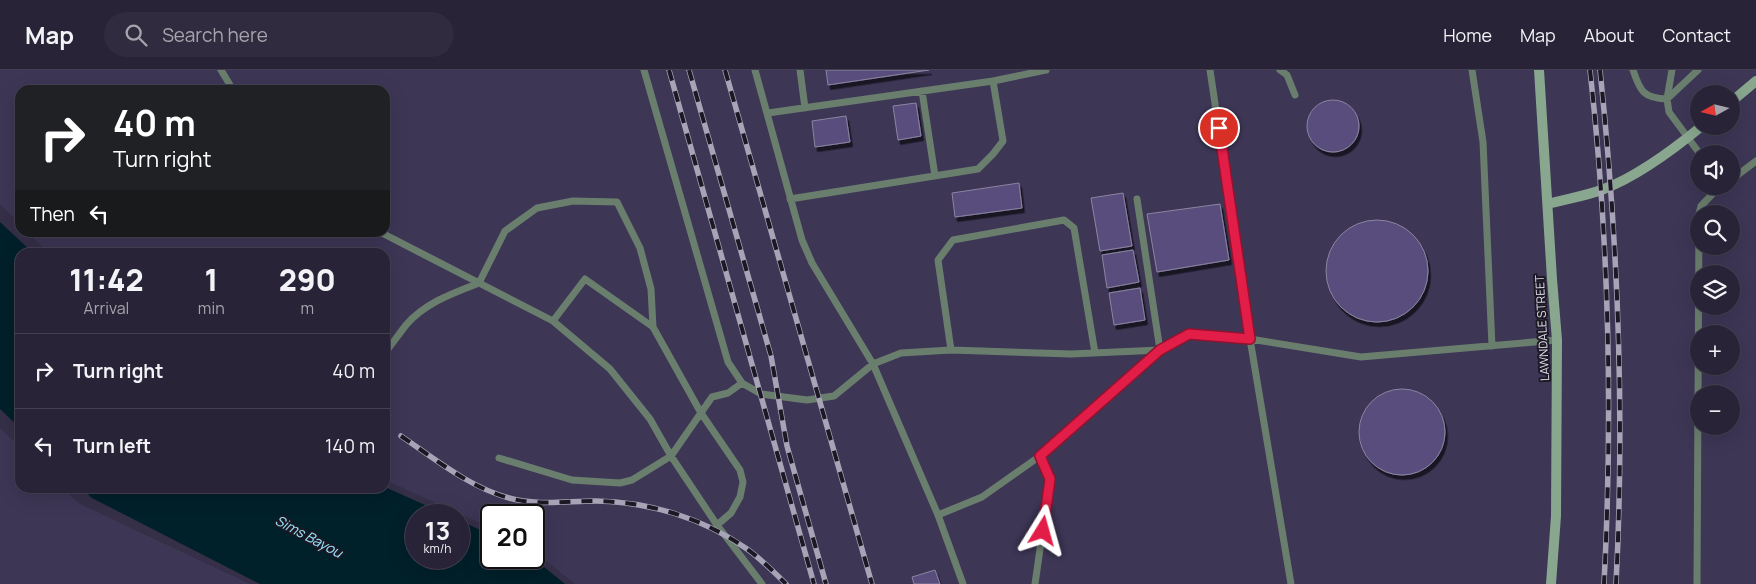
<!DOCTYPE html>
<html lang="en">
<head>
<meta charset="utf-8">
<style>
  :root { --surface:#282336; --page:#302b3e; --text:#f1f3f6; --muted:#a5a4ad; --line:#444051 }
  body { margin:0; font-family:Manrope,sans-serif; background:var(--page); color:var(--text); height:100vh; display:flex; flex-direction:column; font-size:19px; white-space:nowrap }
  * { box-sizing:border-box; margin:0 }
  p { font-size:16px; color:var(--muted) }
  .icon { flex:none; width:28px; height:28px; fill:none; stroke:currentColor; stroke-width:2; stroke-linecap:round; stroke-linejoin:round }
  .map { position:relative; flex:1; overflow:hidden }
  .side { position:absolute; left:15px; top:178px; width:375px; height:245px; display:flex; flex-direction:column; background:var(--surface); border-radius:15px; box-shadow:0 5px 20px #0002,0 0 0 1px var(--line) }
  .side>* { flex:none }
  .top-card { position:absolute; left:15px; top:15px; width:375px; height:152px; border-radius:15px; box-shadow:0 5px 20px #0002,0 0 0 1px var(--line); background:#202124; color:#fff; overflow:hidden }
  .needle { width:32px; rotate:262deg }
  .fabs { position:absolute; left:1690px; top:15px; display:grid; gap:10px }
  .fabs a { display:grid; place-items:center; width:50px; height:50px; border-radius:50%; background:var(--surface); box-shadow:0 5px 20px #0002,0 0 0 1px var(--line); font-size:25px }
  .speed { position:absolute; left:405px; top:434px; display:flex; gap:10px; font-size:25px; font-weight:700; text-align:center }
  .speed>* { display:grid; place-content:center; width:65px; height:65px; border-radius:50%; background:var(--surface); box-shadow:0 5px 20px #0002,0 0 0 1px var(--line); line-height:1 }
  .speed small { font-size:12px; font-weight:400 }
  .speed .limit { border:2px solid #111; border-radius:8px; background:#fff; color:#111 }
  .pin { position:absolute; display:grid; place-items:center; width:42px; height:42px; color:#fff; margin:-21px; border:2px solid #fff; border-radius:50%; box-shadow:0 1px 5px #0007 }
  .me { position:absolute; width:55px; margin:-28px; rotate:8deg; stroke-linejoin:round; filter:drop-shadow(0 0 4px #0008) }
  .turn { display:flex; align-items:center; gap:18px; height:105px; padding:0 15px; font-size:22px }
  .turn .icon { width:65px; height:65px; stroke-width:2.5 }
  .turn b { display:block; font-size:35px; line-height:42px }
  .then { display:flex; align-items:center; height:48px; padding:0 15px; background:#0003; gap:10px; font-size:19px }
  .eta { display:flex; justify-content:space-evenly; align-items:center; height:85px; text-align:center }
  .eta b { font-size:30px; font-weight:800; line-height:35px }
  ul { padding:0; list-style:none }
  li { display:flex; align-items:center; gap:15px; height:75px; padding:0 15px; border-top:1px solid var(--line) }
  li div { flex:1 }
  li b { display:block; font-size:19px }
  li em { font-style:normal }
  header { display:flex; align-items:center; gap:30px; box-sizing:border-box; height:70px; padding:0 25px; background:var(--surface); border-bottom:1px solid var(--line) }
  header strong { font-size:24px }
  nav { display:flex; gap:28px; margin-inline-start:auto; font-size:18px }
  .search { width:350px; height:45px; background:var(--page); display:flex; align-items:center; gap:12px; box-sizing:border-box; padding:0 18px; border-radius:28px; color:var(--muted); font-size:19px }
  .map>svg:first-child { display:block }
</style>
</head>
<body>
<header>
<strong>Map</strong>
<div class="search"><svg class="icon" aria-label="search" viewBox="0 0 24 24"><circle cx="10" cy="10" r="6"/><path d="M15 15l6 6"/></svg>Search here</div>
<nav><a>Home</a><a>Map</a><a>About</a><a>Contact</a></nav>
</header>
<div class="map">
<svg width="1756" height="514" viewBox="0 0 1756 514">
  <defs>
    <filter id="shadow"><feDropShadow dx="2.5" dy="4.5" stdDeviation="0" flood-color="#0009"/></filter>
  </defs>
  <rect width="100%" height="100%" fill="#352f48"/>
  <!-- built -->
  <path fill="#3d3655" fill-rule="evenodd" d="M0,0H1756V514H575L534,481V445H491V458L385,410V182H48L28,163L385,162V20H20V154L0,134ZM1699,24H1731V56H1699ZM1699,84H1731V116H1699ZM1699,144H1731V176H1699ZM1699,204H1731V236H1699ZM1699,264H1731V296H1699ZM1699,324H1731V356H1699Z
    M0,358L20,377V418H62L80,434L250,514H0Z"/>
  <!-- water -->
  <path fill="#00202a" d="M0,152L32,182H20V358L0,339Z
    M385,417L447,445H416V488H459V450L491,465V488H533L565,514H260L92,428L81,418Z"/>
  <!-- building -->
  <path fill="#594d7b" stroke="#8b85a2" filter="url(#shadow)" d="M826,0H929L828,15Z
    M1307 56a26 26 0 1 1 52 0a26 26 0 1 1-52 0Z
    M916,33L921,66L898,70L893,36Z
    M846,46L850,72L815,77L812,51Z
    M1019,113L1022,138L955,147L952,123Z
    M1123,123L1132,176L1100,181L1091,128Z
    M1220,134L1229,190L1157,202L1147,144Z
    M1326 201a51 51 0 1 1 102 0a51 51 0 1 1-102 0Z
    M1133,180L1139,212L1107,218L1102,185Z
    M1140,218L1145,250L1114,255L1109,223Z
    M1359 362a43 43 0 1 1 86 0a43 43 0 1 1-86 0Z
    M935,500L940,514H914L912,507Z"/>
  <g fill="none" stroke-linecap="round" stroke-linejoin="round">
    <!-- service -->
    <path stroke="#6a7e6e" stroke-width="7" d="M221,0L233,20
      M644,0L728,292L742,313L761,324L807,330L834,326L873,294L901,283L951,280L1071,284L1160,280L1189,264L1250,269L1361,287L1557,270
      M755,0L802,170L812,193L873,294L938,445L963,514
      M800,0L805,38
      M1210,0L1250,269L1291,514
      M1280,0L1287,5L1295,25
      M1472,0L1483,72L1492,276
      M1633,0C1640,21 1643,28 1667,29L1698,0
      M1672,0L1667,29L1669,42L1700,84
      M922,21L935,106
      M768,43L993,11L1046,0
      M1731,110L1756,91
      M790,129L978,99L993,84L1003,71L993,11
      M1699,144L1701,136L1720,116
      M380,162L553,251L610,299L650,349L671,386L717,455L762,514
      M553,251L585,209L653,257L701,343L740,400L743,412L740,427L731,443L717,455
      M951,280L938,190L953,170L1064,150L1074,158L1095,283
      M385,283C392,274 399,264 406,255C425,233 453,223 479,213L505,161L537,138L573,131L617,132L640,178L651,219L653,257
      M499,388L572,410L620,413L632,410L671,386L712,327L728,323L742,313
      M938,445L982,427L1040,386L1160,280L1137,129
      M1035,514L1050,409L1040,386
      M1697,514L1699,148"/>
    <!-- secondary -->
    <path stroke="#88a78e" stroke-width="10" d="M1539,0L1552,209L1557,270L1556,446L1551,514
      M1731,32L1756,11
      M1548,134C1566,129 1586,126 1604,119C1638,106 1674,79 1702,56"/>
    <defs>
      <path id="rail" d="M669,0L814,514
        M689,0L771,286L787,376L826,514
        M725,0L872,514
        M1590,0C1609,170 1613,343 1604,514
        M1600,0C1618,171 1625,342 1616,514
        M401,366C435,389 469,417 509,428C538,436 567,431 596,431C650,432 703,448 747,479C761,489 774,502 786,514"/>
    </defs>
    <!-- rail casing -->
    <use href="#rail" stroke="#a8a4b7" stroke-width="5.5"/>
    <!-- rail -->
    <use href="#rail" stroke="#1c1924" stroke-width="4" stroke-dasharray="11" stroke-linecap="butt"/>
  </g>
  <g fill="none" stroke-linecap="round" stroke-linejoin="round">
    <defs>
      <path id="route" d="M1043,461L1050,409L1040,386L1160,280L1189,264L1250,269L1219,58"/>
    </defs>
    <!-- route casing -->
    <use href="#route" stroke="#92132f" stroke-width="12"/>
    <!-- route -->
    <use href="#route" stroke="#e11d48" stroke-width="9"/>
  </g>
  <g text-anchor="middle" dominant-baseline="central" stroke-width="4" stroke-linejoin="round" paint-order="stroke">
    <!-- street labels -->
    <g font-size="12" fill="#e0dded" stroke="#1c1924">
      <text transform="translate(1542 258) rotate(-93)">LAWNDALE STREET</text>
    </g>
    <!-- water labels -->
    <g font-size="14" font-style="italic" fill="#97e5fd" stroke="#1c1924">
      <text transform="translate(309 466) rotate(28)">Sims Bayou</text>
    </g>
  </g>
</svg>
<div class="fabs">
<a><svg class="needle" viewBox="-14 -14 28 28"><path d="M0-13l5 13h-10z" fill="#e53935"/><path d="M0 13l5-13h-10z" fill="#a5a4ad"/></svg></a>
<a><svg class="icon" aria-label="sound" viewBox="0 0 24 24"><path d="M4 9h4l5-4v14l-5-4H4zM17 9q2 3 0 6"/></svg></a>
<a><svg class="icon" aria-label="search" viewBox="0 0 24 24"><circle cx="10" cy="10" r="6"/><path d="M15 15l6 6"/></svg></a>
<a><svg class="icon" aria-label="layers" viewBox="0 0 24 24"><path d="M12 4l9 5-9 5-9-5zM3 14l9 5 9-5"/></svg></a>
<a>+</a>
<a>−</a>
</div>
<div class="speed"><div>13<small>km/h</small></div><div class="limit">20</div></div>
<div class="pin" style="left:1219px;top:58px;background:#d93025"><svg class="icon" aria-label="arrive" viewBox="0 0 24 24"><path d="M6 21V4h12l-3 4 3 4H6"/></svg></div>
<svg class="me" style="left:1043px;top:461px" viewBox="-20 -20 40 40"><path d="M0-17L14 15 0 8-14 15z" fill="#e11d48" stroke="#fff" stroke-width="4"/></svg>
<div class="top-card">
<div class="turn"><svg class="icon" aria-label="right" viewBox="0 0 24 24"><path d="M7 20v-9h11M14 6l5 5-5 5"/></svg><div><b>40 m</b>Turn right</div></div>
<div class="then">Then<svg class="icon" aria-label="left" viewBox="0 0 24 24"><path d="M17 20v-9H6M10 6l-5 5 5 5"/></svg></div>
</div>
<section class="side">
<div class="eta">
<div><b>11:42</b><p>Arrival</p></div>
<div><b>1</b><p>min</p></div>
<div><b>290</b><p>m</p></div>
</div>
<ul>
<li><svg class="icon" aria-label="right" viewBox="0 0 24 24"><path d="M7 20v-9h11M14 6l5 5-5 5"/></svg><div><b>Turn right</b></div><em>40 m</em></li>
<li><svg class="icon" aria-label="left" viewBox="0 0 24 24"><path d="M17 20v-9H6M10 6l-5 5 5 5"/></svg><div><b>Turn left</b></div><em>140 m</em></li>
</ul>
</section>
</div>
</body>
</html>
